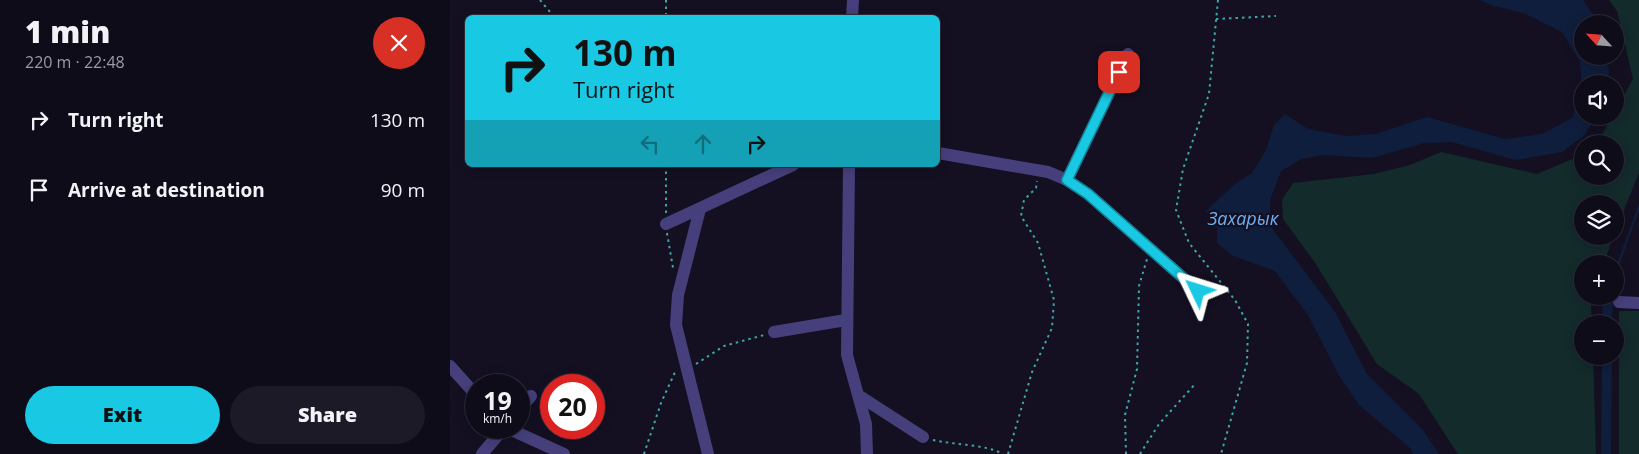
<!DOCTYPE html>
<html lang="en">
<head>
<meta charset="utf-8">
<style>
  :root { --surface:#0f0c1a; --page:#1d1a27; --text:#f1f3f6; --muted:#9b9ba2; --line:#2f2c39; --accent:#19c8e3 }
  body { margin:0; font-family:"Open Sans",sans-serif; background:var(--page); color:var(--text); height:100vh; display:flex; flex-direction:column; font-size:19px; white-space:nowrap }
  * { box-sizing:border-box; margin:0 }
  p { font-size:16px; color:var(--muted) }
  .icon { flex:none; width:28px; height:28px; fill:none; stroke:currentColor; stroke-width:2; stroke-linecap:round; stroke-linejoin:round }
  .map { position:relative; flex:1; overflow:hidden }
  .side { display:flex; flex-direction:column; background:var(--surface); width:450px }
  .side>* { flex:none }
  .top-card { position:absolute; left:15px; top:15px; width:475px; height:152px; border-radius:8px; box-shadow:0 2px 12px #0003,0 0 0 1px var(--line); background:#19c8e3; color:#111; overflow:hidden }
  .needle { width:32px; rotate:296deg }
  .controls { position:absolute; left:1124px; top:15px; display:grid; gap:10px }
  .controls a { display:grid; place-items:center; width:50px; height:50px; border-radius:50%; background:var(--surface); box-shadow:0 2px 12px #0003,0 0 0 1px var(--line); font-size:25px }
  .speed { position:absolute; left:15px; top:374px; display:flex; gap:10px; font-size:25px; font-weight:700; text-align:center }
  .speed>* { display:grid; place-content:center; width:65px; height:65px; border-radius:50%; background:var(--surface); box-shadow:0 2px 12px #0003,0 0 0 1px var(--line); line-height:1 }
  .speed small { font-size:12px; font-weight:400 }
  .speed .limit { border:8px solid #d22; background:#fff; color:#111 }
  .pin { position:absolute; display:grid; place-items:center; width:42px; height:42px; color:#fff; margin:-21px; border-radius:10px; box-shadow:0 2px 8px #0006 }
  .me { position:absolute; width:55px; margin:-28px; rotate:311deg; stroke-linejoin:round; filter:drop-shadow(0 0 4px #0008) }
  .turn { display:flex; align-items:center; gap:18px; height:105px; padding:0 25px; font-size:22px }
  .turn .icon { width:65px; height:65px; stroke-width:2.5 }
  .turn b { display:block; font-size:35px; line-height:42px }
  .lanes { display:flex; align-items:center; height:48px; padding:0 25px; background:#0003; justify-content:center; gap:25px; direction:ltr }
  .lanes .off { opacity:.35 }
  .round { display:grid; place-items:center; flex:none; width:52px; height:52px; border-radius:26px; background:var(--page) }
  .head { display:flex; align-items:center; justify-content:space-between; height:85px; padding:0 25px }
  h1 { font-size:30px; font-weight:800; line-height:38px }
  .action { display:flex; gap:10px; margin-top:auto; padding:10px 25px }
  .action a { flex:1; height:58px; border-radius:30px; background:var(--accent); color:#111; font-size:20px; font-weight:800; line-height:58px; text-align:center }
  .action a+a { background:var(--page); color:var(--text) }
  ul { padding:0; list-style:none }
  li { display:flex; align-items:center; gap:15px; height:70px; padding:0 25px }
  li div { flex:1 }
  li b { display:block; font-size:19px }
  li em { font-style:normal }
  main { display:flex; flex:1; min-height:0 }
  .map>svg:first-child { display:block }
</style>
</head>
<body>
<main>
<section class="side">
<div class="head"><div><h1>1 min</h1><p>220 m · 22:48</p></div><a class="round" style="background:#d93025;color:#fff"><svg class="icon" aria-label="close" viewBox="0 0 24 24"><path d="M6 6l12 12M18 6L6 18"/></svg></a></div>
<ul>
<li><svg class="icon" aria-label="right" viewBox="0 0 24 24"><path d="M7 20v-9h11M14 6l5 5-5 5"/></svg><div><b>Turn right</b></div><em>130 m</em></li>
<li><svg class="icon" aria-label="arrive" viewBox="0 0 24 24"><path d="M6 21V4h12l-3 4 3 4H6"/></svg><div><b>Arrive at destination</b></div><em>90 m</em></li>
</ul>
<div class="action"><a>Exit</a><a>Share</a></div>
</section>
<div class="map">
<svg width="1189" height="454" viewBox="0 0 1189 454">
  <rect width="100%" height="100%" fill="#141022"/>
  <!-- green -->
  <path fill="#142b2b" d="M1159,0H1189V173L1165,232V204H1132V236H1163L1154,264H1132V296H1144L1141,306L1142,324H1132V356H1143L1146,454H1008L969,394L927,364L866,264L833,219L832,200L843,183L924,174L960,165L991,152L1087,174L1132,155V176H1165V144H1147L1162,116H1165V111L1183,79L1167,11Z
    M1169,311H1189V454H1169Z"/>
  <!-- water -->
  <path fill="#0f1e3c" d="M1030,0H1133L1145,17L1146,24H1132V56H1155L1159,70L1158,84H1132V116H1146L1134,136L1112,152L1065,160L1002,142L974,143L922,158L873,155L852,159L831,171L820,200L821,227L885,312L917,374L973,430L989,454H963L961,449L909,405L888,374L858,315L825,271L781,255L767,243V228L756,211L786,183L802,173L816,150L824,125L835,114L858,129L895,136L926,134L977,117L1055,139L1092,134L1122,118L1132,89L1130,62L1112,32L1076,14L1041,5Z"/>
  <g fill="none" stroke-linecap="round" stroke-linejoin="round">
    <!-- stream -->
    <path stroke="#0f1e3c" stroke-width="2.5" d="M1165,273L1189,207"/>
    <!-- canal -->
    <path stroke="#0f1e3c" stroke-width="10" d="M1157,324L1158,296
      M1156,454L1157,356"/>
    <!-- path -->
    <path stroke="#3ca8a5" stroke-width="2" stroke-dasharray="2.5 4" stroke-linecap="butt" d="M90,0L105,18
      M216,0V18
      M768,0L759,94L733,169L726,210L739,243L785,300L798,324L797,363L771,454
      M766,19L826,16
      M216,213V165
      M217,233L223,268
      M246,364L274,346L314,335
      M483,440C504,445 535,444 553,454
      M194,454L211,403L226,370
      M558,454L582,372L602,328L604,300L588,243L571,216L574,200L586,188L587,181
      M676,454L675,415L687,369L689,286L697,259
      M690,454L709,424L746,383"/>
    <!-- minor -->
    <path stroke="#45407c" stroke-width="12" d="M402,18L403,0
      M488,153L598,172L617,180L638,194L748,291
      M399,165L397,355L416,424L417,454
      M617,180L678,54
      M250,209L228,295L226,325L258,454
      M216,224L343,165
      M1169,302L1189,303
      M324,332L396,320
      M0,366L26,395
      M408,395L473,437
      M69,410L81,396
      M57,428L114,454
      M32,454L54,428"/>
  </g>
  <g fill="none" stroke-linecap="round" stroke-linejoin="round">
    <defs>
      <path id="route" d="M669,72L617,180L638,194L748,291"/>
    </defs>
    <!-- route casing -->
    <use href="#route" stroke="#108294" stroke-width="12"/>
    <!-- route -->
    <use href="#route" stroke="#19c8e3" stroke-width="9"/>
  </g>
  <g text-anchor="middle" dominant-baseline="central" stroke-width="5" stroke-linejoin="round" paint-order="stroke">
    <!-- water labels -->
    <g font-size="18" font-style="italic" fill="#6fafef" stroke="#141022">
      <text x="793" y="218">Захарык</text>
    </g>
  </g>
</svg>
<div class="controls">
<a><svg class="needle" viewBox="-14 -14 28 28"><path d="M0-13l5 13h-10z" fill="#e53935"/><path d="M0 13l5-13h-10z" fill="#9b9ba2"/></svg></a>
<a><svg class="icon" aria-label="sound" viewBox="0 0 24 24"><path d="M4 9h4l5-4v14l-5-4H4zM17 9q2 3 0 6"/></svg></a>
<a><svg class="icon" aria-label="search" viewBox="0 0 24 24"><circle cx="10" cy="10" r="6"/><path d="M15 15l6 6"/></svg></a>
<a><svg class="icon" aria-label="layers" viewBox="0 0 24 24"><path d="M12 4l9 5-9 5-9-5zM3 14l9 5 9-5"/></svg></a>
<a>+</a>
<a>−</a>
</div>
<div class="speed"><div>19<small>km/h</small></div><div class="limit">20</div></div>
<div class="pin" style="left:669px;top:72px;background:#d93025"><svg class="icon" aria-label="arrive" viewBox="0 0 24 24"><path d="M6 21V4h12l-3 4 3 4H6"/></svg></div>
<svg class="me" style="left:748px;top:291px" viewBox="-20 -20 40 40"><path d="M0-17L14 15 0 8-14 15z" fill="#19c8e3" stroke="#fff" stroke-width="4"/></svg>
<div class="top-card">
<div class="turn"><svg class="icon" aria-label="right" viewBox="0 0 24 24"><path d="M7 20v-9h11M14 6l5 5-5 5"/></svg><div><b>130 m</b>Turn right</div></div>
<div class="lanes"><svg class="icon off" aria-label="left" viewBox="0 0 24 24"><path d="M17 20v-9H6M10 6l-5 5 5 5"/></svg><svg class="icon off" aria-label="ahead" viewBox="0 0 24 24"><path d="M12 20V5M6 11l6-6 6 6"/></svg><svg class="icon" aria-label="right" viewBox="0 0 24 24"><path d="M7 20v-9h11M14 6l5 5-5 5"/></svg></div>
</div>
</div>
</main>
</body>
</html>
